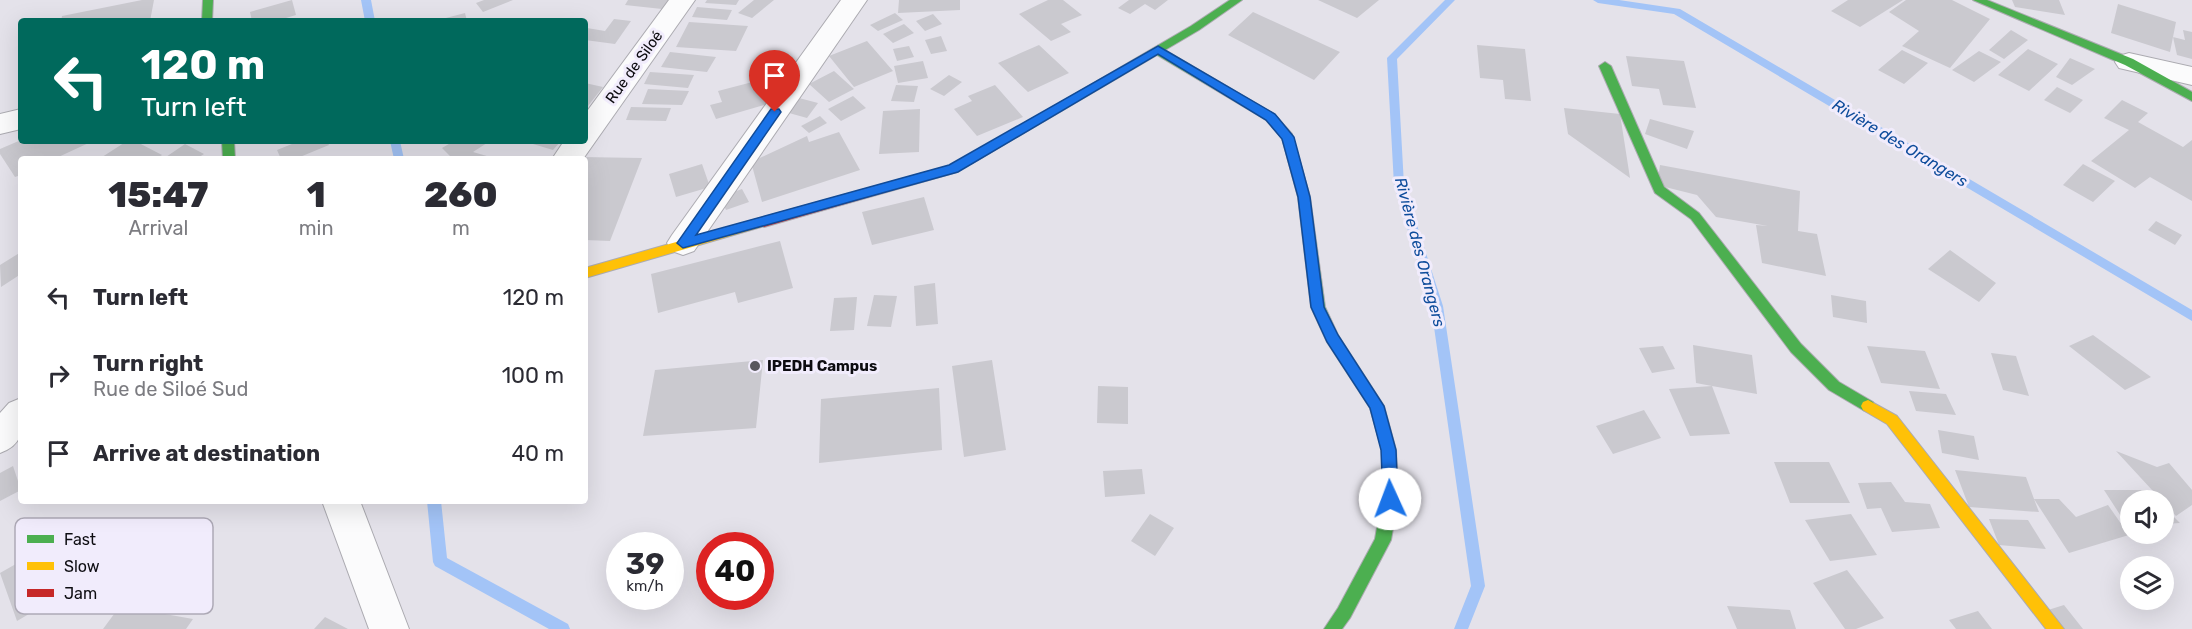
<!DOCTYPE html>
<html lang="en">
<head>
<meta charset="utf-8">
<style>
  :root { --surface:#fff; --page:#f2f2f3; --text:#2b2b33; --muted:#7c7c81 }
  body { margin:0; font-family:Rubik,sans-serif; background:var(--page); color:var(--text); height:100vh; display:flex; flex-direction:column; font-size:22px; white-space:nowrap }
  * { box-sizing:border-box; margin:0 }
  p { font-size:20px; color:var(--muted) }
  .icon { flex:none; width:33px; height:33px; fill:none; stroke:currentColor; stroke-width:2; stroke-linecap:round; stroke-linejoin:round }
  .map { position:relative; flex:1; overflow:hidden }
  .panel { position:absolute; left:18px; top:156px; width:570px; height:348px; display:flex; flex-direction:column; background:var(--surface); border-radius:6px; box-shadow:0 6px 24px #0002 }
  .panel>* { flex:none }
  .guide { position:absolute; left:18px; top:18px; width:570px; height:126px; border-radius:6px; box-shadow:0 6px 24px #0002; background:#00695c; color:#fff; overflow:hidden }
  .controls { position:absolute; left:2120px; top:490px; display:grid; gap:12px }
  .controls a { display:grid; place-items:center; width:54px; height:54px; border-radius:50%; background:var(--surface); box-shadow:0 6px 24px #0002; font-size:30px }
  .speed { position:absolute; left:606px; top:532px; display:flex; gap:12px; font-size:30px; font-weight:700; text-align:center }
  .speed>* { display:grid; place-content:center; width:78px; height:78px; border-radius:50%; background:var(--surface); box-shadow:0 6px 24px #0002; line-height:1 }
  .speed small { font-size:15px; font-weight:400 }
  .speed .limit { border:9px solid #d22; background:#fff; color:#111 }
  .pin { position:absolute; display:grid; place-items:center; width:51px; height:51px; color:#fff; margin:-62px -26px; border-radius:50% 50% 50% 0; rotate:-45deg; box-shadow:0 0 6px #0007 }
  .pin .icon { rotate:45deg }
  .me { position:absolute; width:66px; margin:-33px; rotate:358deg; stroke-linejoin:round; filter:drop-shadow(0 0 4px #0008) }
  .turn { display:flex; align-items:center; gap:21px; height:126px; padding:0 24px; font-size:27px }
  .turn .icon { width:78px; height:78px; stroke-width:2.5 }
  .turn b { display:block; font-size:42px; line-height:51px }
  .eta { display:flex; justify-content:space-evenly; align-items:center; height:102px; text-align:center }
  .eta b { font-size:36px; font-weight:800; line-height:42px }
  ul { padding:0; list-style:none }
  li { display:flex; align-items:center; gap:18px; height:78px; padding:0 24px }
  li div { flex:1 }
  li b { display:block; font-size:22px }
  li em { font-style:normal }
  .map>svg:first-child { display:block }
</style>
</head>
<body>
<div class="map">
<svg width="2192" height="629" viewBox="0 0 2192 629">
  <rect width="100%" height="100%" fill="#e4e2ea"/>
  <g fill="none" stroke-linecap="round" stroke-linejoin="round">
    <!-- stream -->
    <path fill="#a3c4f7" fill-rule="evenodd" d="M361,0H371L375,21H365Z
      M1445,0H1455L1397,59L1404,185L1443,306L1485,586L1468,629H1454L1471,586L1431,306L1394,185L1387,58Z
      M1593,0H1619L1680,9L2192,310V321L1674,14L1598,3Z
      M390,141H400L404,159H394Z
      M427,501H441L447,558L568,624L570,629H549L435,566L433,562Z"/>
  </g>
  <!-- building -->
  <path fill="#cac9cf" d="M142,0H154L150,21H61L62,16Z
    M292,0L296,15L276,21H252L250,12Z
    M484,0H513L483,12L476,3Z
    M628,0H669L662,9L625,5Z
    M707,0H739L736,5L705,3Z
    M754,0H774L752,18L738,13Z
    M899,0H960V10L898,13Z
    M1048,0H1063L1082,15L1061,24L1071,32L1051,41L1019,14Z
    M1129,0H1168L1155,10L1145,4L1130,14L1118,8Z
    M1318,0H1379L1357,18Z
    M1848,0H1903L1860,27L1831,11Z
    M1906,0H1952L1990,19L1950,68L1902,46L1919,31L1889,12Z
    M2012,0H2059L2065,15L2015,7Z
    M2118,4L2176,22L2170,52L2111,33Z
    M697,7L732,10L727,20L692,17Z
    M1253,12L1340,52L1314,80L1228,35Z
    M465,13L467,21H442V19Z
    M895,13L903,20L878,31L870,25Z
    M933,14L942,24L925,31L916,21Z
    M614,19L631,21L615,44L585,40L587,28L605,31Z
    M689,22L748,26L736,51L676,47Z
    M904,24L914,33L893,43L883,34Z
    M2011,30L2028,40L2004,59L1989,50Z
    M2183,30L2192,32V59L2177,55L2173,37L2185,40Z
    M941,36L947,51L931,54L925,40Z
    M867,41L893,71L854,87L829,56Z
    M1039,45L1069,73L1028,92L998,63Z
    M1477,45L1525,49L1531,101L1505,99L1503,80L1480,78Z
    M909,46L914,57L897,61L893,49Z
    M2028,49L2058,64L2029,91L1998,75Z
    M1902,50L1928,63L1904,84L1878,70Z
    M1979,51L2001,62L1974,82L1952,70Z
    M670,52L716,57L707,72L661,67Z
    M1626,56L1684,61L1696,108L1663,105L1659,89L1632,86Z
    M2070,58L2095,69L2072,85L2056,77Z
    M923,61L928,78L898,83L894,66Z
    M834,71L854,89L829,102L809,84Z
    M650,72L694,75L688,88L644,84Z
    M949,75L962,82L944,96L930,89Z
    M768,78L778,101L716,119L710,105L722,102L718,91Z
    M585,83L603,87L588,106L585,105Z
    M896,85L918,86L914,102L891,101Z
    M995,85L1023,117L977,136L954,109L972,101L968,96Z
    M2057,87L2083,100L2070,113L2044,100Z
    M648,89L689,91L682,105L642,104Z
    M853,96L866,108L841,121L828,109Z
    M799,98L818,103L807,118L789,113Z
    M2122,100L2148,113L2138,122L2183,147L2192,140V201L2150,177L2135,188L2091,161L2129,130L2104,118Z
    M631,107L671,108L666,121L626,120Z
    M1564,108L1620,114L1630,178L1568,134Z
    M920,109L919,152L879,154L883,111Z
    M820,116L827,123L809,133L801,126Z
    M1650,119L1694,131L1687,149L1645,134Z
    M839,132L860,170L762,202L751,162L807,136L809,142Z
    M21,140V141H93L54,159H21V175L15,177L0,154V149Z
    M127,141H135L162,155L156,159H99Z
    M291,141H327L329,145L295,159H281L277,150L292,144Z
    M454,141H490L473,152L497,159H453L442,148Z
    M523,141H561L553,150Z
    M185,144L204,154L196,159H163Z
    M581,157L642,158L610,241L585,240V159H580Z
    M702,164L710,187L676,197L669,174Z
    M2083,164L2115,181L2093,202L2063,185Z
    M1660,165L1800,191L1798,231L1817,234L1826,276L1762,263L1756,225L1768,226L1716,217L1697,195L1657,185Z
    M742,189L749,202L726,210L720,197Z
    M924,197L934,230L872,245L862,212Z
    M2156,221L2182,235L2175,245L2148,230Z
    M780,241L793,288L738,303L735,292L658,313L651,274Z
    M1950,250L1996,283L1979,302L1928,269Z
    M21,252V274L1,287L0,265Z
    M935,283L938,324L916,326L914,286Z
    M874,295L897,296L891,327L867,326Z
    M1831,295L1866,301L1867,323L1833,317Z
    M857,297L854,330L830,331L834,298Z
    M2093,335L2151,377L2125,390L2069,346Z
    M1693,345L1752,355L1757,394L1712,386L1730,434L1690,436L1669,389L1712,386L1696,383Z
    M1663,346L1675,369L1652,373L1639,348Z
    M1867,346L1925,351L1940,389L1881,383Z
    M1991,353L2016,356L2029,396L2003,390Z
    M763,360L756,428L643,436L655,370Z
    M992,360L1006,450L964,457L952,366Z
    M1098,386L1128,387V424L1097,423Z
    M939,388L942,450L819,463L821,399Z
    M1909,391L1946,394L1956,415L1916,411Z
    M1644,410L1661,438L1613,454L1596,426Z
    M1938,430L1974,436L1979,460L1942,453Z
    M2116,451L2157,467L2169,463L2192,490V505L2176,516Z
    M1774,462H1829L1850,503H1790Z
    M13,466L21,490L0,501V473Z
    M1142,469L1145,494L1105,497L1103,471Z
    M1955,470L2026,477L2034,499H2059L2076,517L2108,505L2129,535L2069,553L2034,499L2039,512L1969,507Z
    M1891,482L1905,502L1930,504L1940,528L1892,532L1881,508L1867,509L1858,483Z
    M2104,490H2148L2159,501H2130V524H2126Z
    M2163,506L2180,523L2163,524Z
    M1150,514L1174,528L1155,556L1131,541Z
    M1851,514L1877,555L1830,561L1805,520Z
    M1989,519L2028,520L2046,549L1999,545Z
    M44,548L63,594L17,621L0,573Z
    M1847,570L1884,618L1856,629H1845L1813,583Z
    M2064,605L2083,629H2063L2048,610Z
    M120,606L193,619L186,629H103Z
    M1727,606L1790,610L1796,629H1737Z
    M1978,611L1992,629H1956L1949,620Z
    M325,617L348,629H314Z"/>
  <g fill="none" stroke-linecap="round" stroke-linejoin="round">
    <defs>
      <path id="street" d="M669,0H695L583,159H552L564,141H585V114Z
        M841,0H867L694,251L683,255L672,251L667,243L672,235Z
        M2129,53L2192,67V85L2119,68L2115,62L2119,56Z
        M21,109V129L0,134V114Z
        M21,398C21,424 28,443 0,453V413L9,403Z
        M322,501H360L409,629H369Z"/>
      <path id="fast" d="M203,0H213L212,21H202Z
        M1230,0H1242L1199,30L1165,50L1274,114L1292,134L1310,197L1325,307L1338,335L1384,406L1396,450L1398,499L1391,540L1350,618L1342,629H1324L1338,608L1375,539L1382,499V450L1370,408L1327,342L1311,307L1298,197L1282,138L1266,120L1157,55L971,164H963L961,161L1191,26Z
        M1973,0H1987L2133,59L2192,92V101L2125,65Z
        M1605,62L1611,66L1664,187L1699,213L1801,344L1839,382L1873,402L1875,406L1873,410L1868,412L1863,410L1829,390L1791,352L1691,219L1655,193L1599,66Z
        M222,141H234L235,159H223Z"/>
      <path id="slow" d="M764,217L770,222L768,225L585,278V268Z
        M1868,400L1897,416L2064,629H2046L1887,424L1863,410L1861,406L1863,402Z"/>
      <path id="jam" d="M967,157L973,161L957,172L764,227L758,222L764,217L949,166Z"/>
    </defs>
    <!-- street casing -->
    <use href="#street" stroke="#acabb1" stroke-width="2"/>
    <!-- fast casing -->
    <use href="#fast" stroke="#acabb1" stroke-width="2"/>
    <!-- slow casing -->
    <use href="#slow" stroke="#acabb1" stroke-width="2"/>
    <!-- jam casing -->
    <use href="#jam" stroke="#acabb1" stroke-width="2"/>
    <!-- street -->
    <use href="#street" fill="#fbfbfc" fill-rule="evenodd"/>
    <!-- fast -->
    <use href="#fast" fill="#4caf50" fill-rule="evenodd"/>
    <!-- slow -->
    <use href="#slow" fill="#ffc107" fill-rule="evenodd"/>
    <!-- jam -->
    <use href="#jam" fill="#c62828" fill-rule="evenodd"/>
  </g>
  <!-- route -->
  <path fill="#1a73e8" stroke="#114b97" stroke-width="1.5" d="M1158,46L1275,114L1294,137L1310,197L1324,307L1338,335L1384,406L1396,450L1398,499L1396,503H1385L1383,499L1381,450L1370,408L1327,342L1311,307L1298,197L1282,139L1266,120L1158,54L958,172L683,248L677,243L771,109H779L781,112L696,235L949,165Z"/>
  <!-- markers -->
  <circle fill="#58575d" stroke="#f1ecfc" stroke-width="2" cx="755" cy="366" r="6"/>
  <g text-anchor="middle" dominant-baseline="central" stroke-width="6" stroke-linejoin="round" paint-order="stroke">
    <!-- street labels -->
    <g font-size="15" fill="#0d0c11" stroke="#f1ecfc">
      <text transform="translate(634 67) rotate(-54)">Rue de Siloé</text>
    </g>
    <!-- poi labels -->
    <g font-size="15" font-weight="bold" fill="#0d0c11" stroke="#f1ecfc" text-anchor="start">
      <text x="767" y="366">IPEDH Campus</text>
    </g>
    <!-- water labels -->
    <g font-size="16" font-style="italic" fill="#0e4c9b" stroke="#f1ecfc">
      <text transform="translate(1900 143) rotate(31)">Rivière des Orangers</text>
      <text transform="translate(1420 252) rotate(75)">Rivière des Orangers</text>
    </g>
  </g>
  <!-- legend -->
  <rect x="15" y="518" width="198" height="96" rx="9" fill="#f1ecfc" stroke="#ada9b6" stroke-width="1.5"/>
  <rect x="27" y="535" width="27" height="8" fill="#4caf50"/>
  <rect x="27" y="562" width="27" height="8" fill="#ffc107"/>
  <rect x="27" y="589" width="27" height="8" fill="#c62828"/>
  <g font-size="16" fill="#0d0c11">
    <text x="64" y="545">Fast</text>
    <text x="64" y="572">Slow</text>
    <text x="64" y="599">Jam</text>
  </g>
</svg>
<div class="controls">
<a><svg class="icon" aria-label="sound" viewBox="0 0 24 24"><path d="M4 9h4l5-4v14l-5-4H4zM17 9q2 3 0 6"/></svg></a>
<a><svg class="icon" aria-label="layers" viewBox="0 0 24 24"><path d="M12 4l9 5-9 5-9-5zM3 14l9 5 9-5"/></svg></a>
</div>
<div class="speed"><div>39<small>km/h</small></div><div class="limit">40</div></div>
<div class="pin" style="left:775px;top:112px;background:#d93025"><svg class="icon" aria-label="arrive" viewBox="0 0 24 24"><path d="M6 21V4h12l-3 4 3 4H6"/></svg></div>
<svg class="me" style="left:1390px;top:499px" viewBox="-20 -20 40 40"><circle r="19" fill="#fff"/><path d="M0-13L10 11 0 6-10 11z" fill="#1a73e8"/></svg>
<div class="guide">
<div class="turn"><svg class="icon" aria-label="left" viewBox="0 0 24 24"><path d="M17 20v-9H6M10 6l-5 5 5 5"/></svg><div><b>120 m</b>Turn left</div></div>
</div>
<section class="panel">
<div class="eta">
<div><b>15:47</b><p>Arrival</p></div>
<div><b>1</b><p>min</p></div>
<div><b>260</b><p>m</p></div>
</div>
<ul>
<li><svg class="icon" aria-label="left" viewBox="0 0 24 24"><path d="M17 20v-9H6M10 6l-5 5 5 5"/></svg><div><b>Turn left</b></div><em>120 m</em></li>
<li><svg class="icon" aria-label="right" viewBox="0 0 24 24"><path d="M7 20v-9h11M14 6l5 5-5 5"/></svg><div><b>Turn right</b><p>Rue de Siloé Sud</p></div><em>100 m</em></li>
<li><svg class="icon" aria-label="arrive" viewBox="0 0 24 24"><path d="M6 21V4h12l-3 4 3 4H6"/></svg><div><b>Arrive at destination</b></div><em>40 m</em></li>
</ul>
</section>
</div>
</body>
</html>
